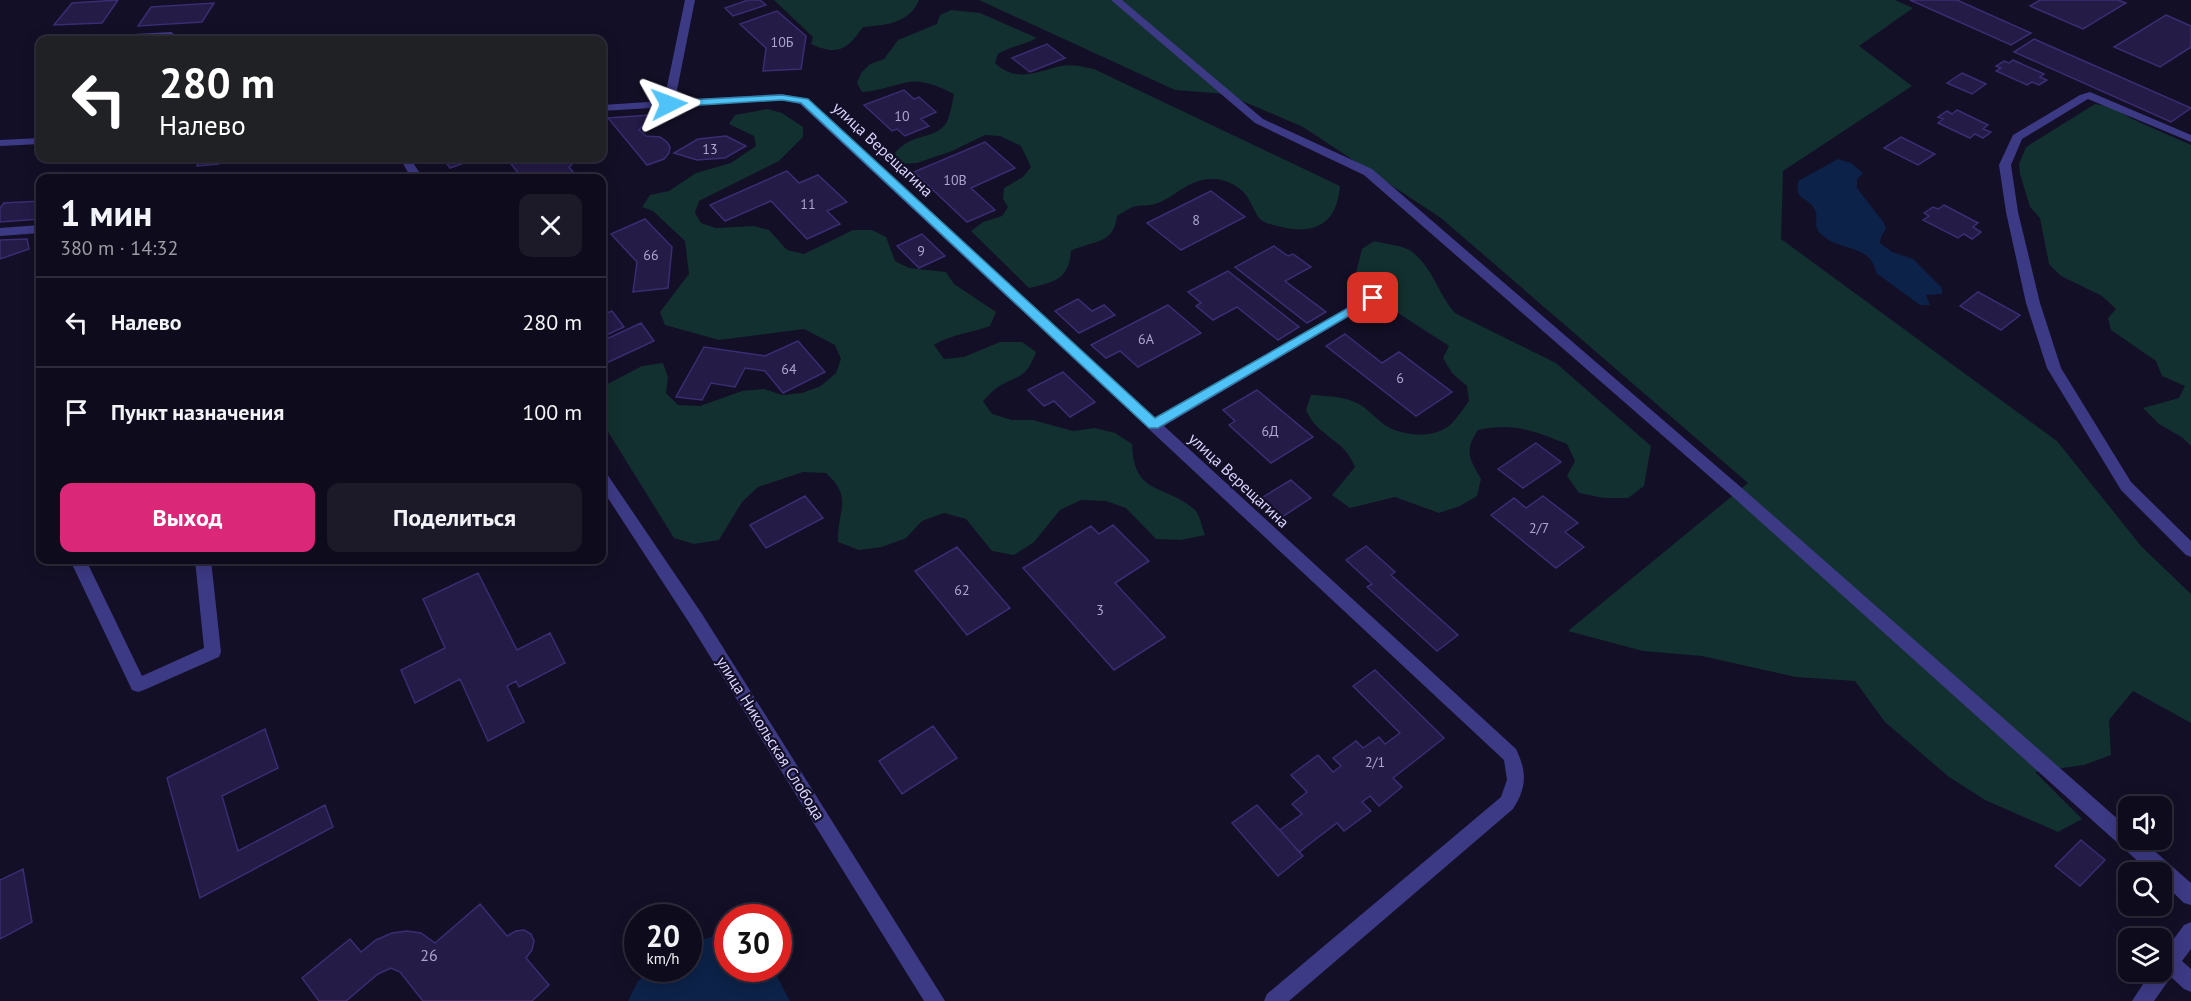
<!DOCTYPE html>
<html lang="ru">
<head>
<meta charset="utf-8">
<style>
  :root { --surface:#0e0b1c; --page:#1c1929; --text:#f1f3f6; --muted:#9b9ba3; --line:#2e2b3b; --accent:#db2777 }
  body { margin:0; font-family:"PT Sans",sans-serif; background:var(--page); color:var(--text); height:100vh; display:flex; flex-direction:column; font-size:22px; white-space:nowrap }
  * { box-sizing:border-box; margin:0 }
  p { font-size:20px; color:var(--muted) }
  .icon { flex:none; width:33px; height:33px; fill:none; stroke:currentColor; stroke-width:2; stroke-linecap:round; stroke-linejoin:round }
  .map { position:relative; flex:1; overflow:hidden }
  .panel { position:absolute; left:36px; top:174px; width:570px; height:390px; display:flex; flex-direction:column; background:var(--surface); border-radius:12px; box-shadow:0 3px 15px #0003,0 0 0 2px var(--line) }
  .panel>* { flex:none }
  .guide { position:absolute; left:36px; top:36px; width:570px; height:126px; border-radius:12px; box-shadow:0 3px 15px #0003,0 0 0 2px var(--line); background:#202124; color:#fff; overflow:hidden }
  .controls { position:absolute; left:2118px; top:796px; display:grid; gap:12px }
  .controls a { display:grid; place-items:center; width:54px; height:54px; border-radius:12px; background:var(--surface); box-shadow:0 3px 15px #0003,0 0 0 2px var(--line); font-size:30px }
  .speed { position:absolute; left:624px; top:904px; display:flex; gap:12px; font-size:30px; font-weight:700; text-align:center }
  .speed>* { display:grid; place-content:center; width:78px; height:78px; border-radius:50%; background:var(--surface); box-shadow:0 3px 15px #0003,0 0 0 2px var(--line); line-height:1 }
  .speed small { font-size:15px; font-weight:400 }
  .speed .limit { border:9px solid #d22; background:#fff; color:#111 }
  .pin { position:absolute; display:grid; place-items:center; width:51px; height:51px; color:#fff; margin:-26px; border-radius:12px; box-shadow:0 3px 9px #0006 }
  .me { position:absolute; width:66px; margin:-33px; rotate:87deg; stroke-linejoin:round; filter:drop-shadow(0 0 4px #0008) }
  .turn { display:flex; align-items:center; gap:21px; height:126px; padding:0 24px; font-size:27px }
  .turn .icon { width:78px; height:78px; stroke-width:2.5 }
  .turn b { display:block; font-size:42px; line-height:51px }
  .round { display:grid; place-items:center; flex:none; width:63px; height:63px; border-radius:12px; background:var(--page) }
  .headline { display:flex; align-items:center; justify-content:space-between; height:102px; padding:0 24px }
  h1 { font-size:36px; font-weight:700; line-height:45px }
  .action { display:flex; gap:12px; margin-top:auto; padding:12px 24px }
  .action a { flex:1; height:69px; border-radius:12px; background:var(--accent); color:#fff; font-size:24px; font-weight:700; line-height:69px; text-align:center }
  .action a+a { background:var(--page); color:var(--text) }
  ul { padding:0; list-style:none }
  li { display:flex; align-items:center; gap:18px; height:90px; padding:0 24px; border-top:2px solid var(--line) }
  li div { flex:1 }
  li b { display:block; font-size:22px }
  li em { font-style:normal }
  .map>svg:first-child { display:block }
</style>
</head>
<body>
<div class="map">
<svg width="2191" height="1001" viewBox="0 0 2191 1001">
  <rect width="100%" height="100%" fill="#130f26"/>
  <!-- green -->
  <path fill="#12302f" d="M774,0H919C909,24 885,25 863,27C847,50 838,56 811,44L813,37Z
    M979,0H1895L1913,8L1859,46L1912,86L1783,171L1781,239L2057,441L2141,546L2191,594V723L2133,691L2109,720L2111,755L2084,765L2035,772L2082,819L2058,832L1985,800L1949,777L1885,722L1855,681L1796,677L1702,656L1643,651L1568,631L1748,483L1441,218L1303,127L1226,94L1175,90Z
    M951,10L980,13L1037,38C1024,45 1011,46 998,54L995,63C1016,83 1036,72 1061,66C1072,64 1083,67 1094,69L1340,186C1337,221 1319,234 1285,228C1278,226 1264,224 1259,218C1255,213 1252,204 1248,198C1242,187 1226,179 1213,179C1186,179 1177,197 1155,204C1149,206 1143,205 1137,206C1130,207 1123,213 1117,216C1114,245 1093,240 1071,251C1069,280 1054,282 1029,288L971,231L983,222L1002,216L1008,207L1003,199L1004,188L1023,177L1031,167L1021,146L1000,136L985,135L952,151L917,163L899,164L895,153C912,133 930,140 944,126C950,120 952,103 954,94C943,88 922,79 909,82C892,85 879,91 862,92L857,83L861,73L870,64L884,59L898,40L937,24L940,15Z
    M2095,104L2113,107L2130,118L2191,145V446L2183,438L2159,424L2143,408L2179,398L2185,386L2162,376L2156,361L2111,330L2108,318L2116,309L2102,296L2061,276L2049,264L2040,218L2030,207L2020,174L2019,164L2026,147Z
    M768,109L782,113L803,127V137L779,161L699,201L695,213L701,223L716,228L753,226L769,230L787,250L804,254L853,230H872L886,237L895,261L909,268L946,272L954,284L996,312L990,326C971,333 952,334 934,345L944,359L964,357L1000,342H1022L1036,352C1026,379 1020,374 998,387C993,390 988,396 983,401L992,414L1012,420H1033L1073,431L1095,428L1115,433L1132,444C1134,496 1163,483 1194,509C1200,514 1202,528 1205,535L1181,540L1156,539L1126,508L1106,501L1081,500L1060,510L1034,542L1014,555L992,551L966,519L944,513L922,521L906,538L882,547L859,550L838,542C837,509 854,499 826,473L803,472L758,487L742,502L719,540L694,544L674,538L602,422V387L642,366L663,363L668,377L666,393L678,405L700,406L742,391L764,389L782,395L802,393L821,386L836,373L841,359L835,345L804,329L719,340L665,325L660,312L689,274L685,241L653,211L642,207L650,195L669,191L696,173L731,163L756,146L754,136L729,124L735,115Z
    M1374,241C1385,244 1402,245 1411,251C1433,267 1438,294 1455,313L1556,363L1651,446L1644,486L1628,498H1604L1579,493L1567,476L1575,461L1567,444C1534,431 1514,422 1478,430C1464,451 1469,458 1481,479L1477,496L1460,506L1439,513L1395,497L1350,508L1332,495L1355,467C1343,437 1319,439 1306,410L1311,395C1326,396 1343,396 1357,403C1369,409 1378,422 1390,428C1407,436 1433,438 1449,426C1456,420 1463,409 1469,401L1467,386L1452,373L1443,358L1449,346L1398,313L1394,284L1356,273L1362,249Z"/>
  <!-- water -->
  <path fill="#0c2248" d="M1838,159L1851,163L1863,173L1857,179V188L1884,223L1886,229L1881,237L1880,243L1892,252L1913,259L1942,288V294L1926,295L1930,305H1920L1876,273C1871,242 1837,253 1819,232C1813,225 1819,217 1815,210C1807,195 1795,203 1798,181Z
    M727,933L728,969H773L790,1001H628L638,981L651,969H688L689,943Z"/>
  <!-- building -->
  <path fill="#241b47" stroke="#3b2d73" stroke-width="1.5" d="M118,0L102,23L54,25L72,3Z
    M748,0H760L766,5L733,16L725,8Z
    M1910,0H1957L2031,33L2011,45Z
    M2040,0H2118L2126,3L2083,29L2030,6Z
    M214,3L202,22L138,26L151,7Z
    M777,11L806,36L801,69L763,71L766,48L740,24Z
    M2166,15L2191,26V47L2160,67L2114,47Z
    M232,35L229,40H196L206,36Z
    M2034,39L2191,108L2171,122L2014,52Z
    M1047,44L1065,58L1030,72L1012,58Z
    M2013,60L2044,74L2040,77L2047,80L2039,85L2032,82L2027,85L1996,71L2001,68L1996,66L2004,61L2009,63Z
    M1962,73L1986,84L1972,94L1947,83Z
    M904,90L914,99L919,97L936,112L921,119L929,126L905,136L897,129L892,131L864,105Z
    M1957,110L1988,125L1983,129L1991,132L1983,138L1975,134L1970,138L1938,123L1943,119L1938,117L1947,111L1952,114Z
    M665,114L645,124L639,130L646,136L660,137L667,142L670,147L669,153L664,159L647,165L608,118Z
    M726,136L746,146L725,158L697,160L674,153L698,139Z
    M1901,137L1935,154L1918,165L1884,148Z
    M985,142L1015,168L971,188L995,210L967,222L914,172Z
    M201,158H223L219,164L197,166Z
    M443,158H467L470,161L450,168Z
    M516,158H579L569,167L573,172L555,178H522L508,160Z
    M787,171L799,183L818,175L847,202L827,211L840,224L807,239L771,201L725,221L710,205Z
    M1211,191L1245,217L1181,250L1147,223Z
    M40,201V219L0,222V208L4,203Z
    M1944,205L1978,223L1973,227L1981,232L1972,239L1964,234L1958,238L1923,220L1929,216L1924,213L1933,207L1938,209Z
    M645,219L672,247L668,288L633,292L637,262L611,234Z
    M922,234L945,256L919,268L897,246Z
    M27,239L29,249L0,259V240Z
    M1274,246L1288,256L1293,254L1311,267L1285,281L1326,312L1307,323L1235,267Z
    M1228,271L1299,327L1278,340L1237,307L1213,320L1196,306L1201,303L1188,292Z
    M1978,292L2020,315L2001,330L1960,306Z
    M1078,299L1092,311L1104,305L1115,315L1079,333L1055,311Z
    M1168,305L1201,333L1138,367L1120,351L1106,358L1091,345Z
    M612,311L624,327L602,337V315Z
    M641,323L654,341L602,365V341Z
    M1345,334L1382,363L1399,352L1452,392L1416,416L1326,346Z
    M798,341L825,372L783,393L765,371L745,368L735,387L711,383L702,400L676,397L704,347L765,356Z
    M1063,372L1095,402L1070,417L1054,401L1044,406L1028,390Z
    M1257,390L1313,437L1271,463L1229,425L1235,421L1223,410Z
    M1536,443L1561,462L1523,488L1498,469Z
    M1291,480L1311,498L1279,519L1258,500Z
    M805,496L823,518L766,548L750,525Z
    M1543,496L1578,523L1565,532L1584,547L1556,568L1491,515L1514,498L1526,508Z
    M1113,525L1149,561L1115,583L1165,637L1114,670L1023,568L1091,526L1099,534Z
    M1366,546L1395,572L1391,575L1458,635L1437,651L1367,587L1372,584L1346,560Z
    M957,547L1010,608L967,635L915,571Z
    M478,573L517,650L550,633L565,663L519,687L516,681L507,686L524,722L488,741L460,679L415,703L401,670L445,648L423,599Z
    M1375,670L1444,738L1393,778L1402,787L1379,806L1370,796L1362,802L1371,811L1344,831L1337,823L1299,852L1280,830L1302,814L1292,804L1307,792L1291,775L1318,755L1333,772L1341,766L1333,758L1356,741L1363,748L1379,737L1385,744L1400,733L1353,686Z
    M933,726L957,758L902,794L879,761Z
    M265,729L278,768L222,796L238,851L325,805L333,827L200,898L167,778Z
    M1257,805L1303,856L1278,876L1232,823Z
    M2081,840L2105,860L2080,886L2055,866Z
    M23,869L32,922L0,939V880Z
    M480,904L507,936L516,931L524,930L531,934L534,941L532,950L526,958L549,985L532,1001H423L400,972L391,968L378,974L346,1001H319L302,978L350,939L361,952L376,940L392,933L407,931L421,933L435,943Z"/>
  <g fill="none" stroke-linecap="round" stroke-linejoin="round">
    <!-- minor -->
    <path fill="#3d3a85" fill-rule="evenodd" d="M685,0H695L675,100L781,94L808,99L1155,418L1368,296L1373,295L1379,299L1164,426L1516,749C1527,772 1527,787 1513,809L1289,1001H1264L1267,994L1501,797L1507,780L1504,760L800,104L781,100L602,111V105L664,101Z
      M1111,0H1122L1263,119L1372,169L1743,489L2128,828V840H2142L2191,883V905L2184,903L2162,882V873H2151L1733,497L1364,175L1255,123Z
      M171,32L176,35L172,40H162L163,39L113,40L110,38L115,35Z
      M2090,92L2191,135V142L2088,99L2022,139L2011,165L2018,212L2040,303L2061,368L2131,482L2191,541V557L2186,555L2121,490L2047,368L2026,303L2006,212L1999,165L2013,135L2080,95Z
      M40,138V144L0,146V140Z
      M400,158H410L423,178H411Z
      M40,225V233L0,236V228Z
      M602,472L607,474L702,614L945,1001H924L690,624L602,489Z
      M70,560H86L142,676L204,648L195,560H211L221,652L219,657L144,690L138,692L132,690Z
      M2191,922V949L2182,961L2191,969V992L2184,989L2171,977L2154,1001H2132L2151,972H2162V955L2184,925Z"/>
  </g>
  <!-- route -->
  <path fill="#4fc3f7" stroke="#337fa1" stroke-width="1.5" d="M782,95L808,99L1155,418L1369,296H1377L1379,298L1158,428H1149L801,103L782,100L669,107L664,104L669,101Z"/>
  <g text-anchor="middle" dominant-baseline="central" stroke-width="4.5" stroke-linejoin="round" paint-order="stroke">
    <!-- number labels -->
    <g font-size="14" fill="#aca6d1">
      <text x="782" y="42">10Б</text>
      <text x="902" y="116">10</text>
      <text x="710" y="149">13</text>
      <text x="955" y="180">10В</text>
      <text x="808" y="204">11</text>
      <text x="1196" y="220">8</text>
      <text x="921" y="251">9</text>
      <text x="651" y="255">66</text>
      <text x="1146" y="339">6А</text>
      <text x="789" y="369">64</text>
      <text x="1400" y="378">6</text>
      <text x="1270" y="431">6Д</text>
      <text x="1539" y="528">2/7</text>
      <text x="962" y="590">62</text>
      <text x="1100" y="610">3</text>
      <text x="1375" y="762">2/1</text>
    </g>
    <!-- street labels -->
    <g font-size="16" fill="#d9d4ff" stroke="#130f26">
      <text transform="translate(883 149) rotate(43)">улица Верещагина</text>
      <text transform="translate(1239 480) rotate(43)">улица Верещагина</text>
      <text transform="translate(771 738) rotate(58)">улица Никольская Слобода</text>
    </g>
    <!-- near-number labels -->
    <g font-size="16" fill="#aca6d1">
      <text x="429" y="955">26</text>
    </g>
  </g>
</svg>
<div class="controls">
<a><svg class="icon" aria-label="sound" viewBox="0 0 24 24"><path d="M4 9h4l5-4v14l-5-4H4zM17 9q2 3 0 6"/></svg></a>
<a><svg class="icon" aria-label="search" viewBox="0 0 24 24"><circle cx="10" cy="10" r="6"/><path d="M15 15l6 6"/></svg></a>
<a><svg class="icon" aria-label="layers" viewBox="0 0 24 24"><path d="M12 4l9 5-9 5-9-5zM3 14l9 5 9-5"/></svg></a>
</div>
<div class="speed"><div>20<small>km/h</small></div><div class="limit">30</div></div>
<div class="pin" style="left:1373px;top:298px;background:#d93025"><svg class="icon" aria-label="arrive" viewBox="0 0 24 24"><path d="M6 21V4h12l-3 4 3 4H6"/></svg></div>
<svg class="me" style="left:669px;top:104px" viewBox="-20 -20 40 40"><path d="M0-17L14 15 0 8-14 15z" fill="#4fc3f7" stroke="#fff" stroke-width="4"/></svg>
<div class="guide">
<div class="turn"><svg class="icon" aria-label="left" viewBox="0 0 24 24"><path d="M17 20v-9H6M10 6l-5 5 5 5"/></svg><div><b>280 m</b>Налево</div></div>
</div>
<section class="panel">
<div class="headline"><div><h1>1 мин</h1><p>380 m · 14:32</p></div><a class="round"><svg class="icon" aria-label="close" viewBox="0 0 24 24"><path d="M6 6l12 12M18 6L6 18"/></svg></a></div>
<ul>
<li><svg class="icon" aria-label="left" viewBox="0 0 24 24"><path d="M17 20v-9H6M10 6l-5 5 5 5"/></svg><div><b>Налево</b></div><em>280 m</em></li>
<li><svg class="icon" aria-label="arrive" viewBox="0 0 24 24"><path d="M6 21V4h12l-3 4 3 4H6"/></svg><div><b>Пункт назначения</b></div><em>100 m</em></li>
</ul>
<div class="action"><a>Выход</a><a>Поделиться</a></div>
</section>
</div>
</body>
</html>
